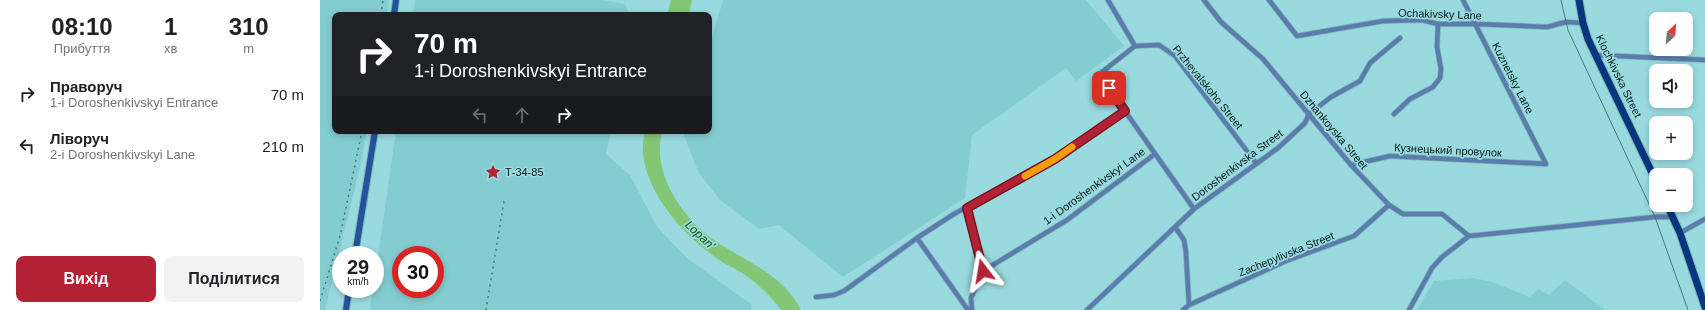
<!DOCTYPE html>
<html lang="uk">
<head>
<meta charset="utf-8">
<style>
  :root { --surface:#fff; --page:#f2f2f2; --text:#202124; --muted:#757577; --accent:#b32135 }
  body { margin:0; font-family:Arial,sans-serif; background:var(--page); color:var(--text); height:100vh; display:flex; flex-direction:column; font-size:15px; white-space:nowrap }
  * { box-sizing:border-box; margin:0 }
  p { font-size:13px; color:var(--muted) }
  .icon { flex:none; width:22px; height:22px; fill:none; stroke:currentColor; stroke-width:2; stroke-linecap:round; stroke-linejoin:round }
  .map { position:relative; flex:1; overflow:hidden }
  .side { display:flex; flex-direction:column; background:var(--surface); width:320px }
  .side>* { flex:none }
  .top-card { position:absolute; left:12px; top:12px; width:380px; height:122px; border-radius:8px; box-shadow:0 2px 6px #0003; background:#202124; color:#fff; overflow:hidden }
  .needle { width:26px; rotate:26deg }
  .buttons { position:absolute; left:1329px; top:12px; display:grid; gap:8px }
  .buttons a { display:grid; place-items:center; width:44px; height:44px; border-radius:8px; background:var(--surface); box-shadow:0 2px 6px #0003; font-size:20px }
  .speed { position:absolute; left:12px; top:246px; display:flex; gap:8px; font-size:20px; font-weight:700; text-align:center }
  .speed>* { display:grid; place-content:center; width:52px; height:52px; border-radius:50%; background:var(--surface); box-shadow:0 2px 6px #0003; line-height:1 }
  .speed small { font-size:10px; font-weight:400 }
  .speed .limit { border:6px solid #d22; background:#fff; color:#111 }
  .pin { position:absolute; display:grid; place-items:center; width:34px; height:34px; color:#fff; margin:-17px; border-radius:8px; box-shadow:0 2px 6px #0006 }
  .me { position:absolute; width:44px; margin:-22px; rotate:346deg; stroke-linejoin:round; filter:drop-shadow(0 0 3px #0008) }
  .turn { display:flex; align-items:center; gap:14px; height:84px; padding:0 16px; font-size:18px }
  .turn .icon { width:52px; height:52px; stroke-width:2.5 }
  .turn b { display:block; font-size:28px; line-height:34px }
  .lanes { display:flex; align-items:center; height:38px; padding:0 16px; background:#0003; justify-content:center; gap:20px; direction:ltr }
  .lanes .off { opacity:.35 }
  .eta { display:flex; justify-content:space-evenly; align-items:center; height:68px; text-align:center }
  .eta b { font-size:24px; font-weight:700; line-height:28px }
  .action { display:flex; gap:8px; margin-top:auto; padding:8px 16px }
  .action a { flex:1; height:46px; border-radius:8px; background:var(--accent); color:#fff; font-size:16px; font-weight:700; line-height:46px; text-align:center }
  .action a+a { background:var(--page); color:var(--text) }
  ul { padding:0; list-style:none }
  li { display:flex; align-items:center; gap:12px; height:52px; padding:0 16px }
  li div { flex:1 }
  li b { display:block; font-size:15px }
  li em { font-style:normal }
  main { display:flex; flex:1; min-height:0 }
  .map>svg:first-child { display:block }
</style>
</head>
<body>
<main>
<section class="side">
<div class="eta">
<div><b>08:10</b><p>Прибуття</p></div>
<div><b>1</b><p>хв</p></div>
<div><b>310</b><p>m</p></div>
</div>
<ul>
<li><svg class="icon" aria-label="right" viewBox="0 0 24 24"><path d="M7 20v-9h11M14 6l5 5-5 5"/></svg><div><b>Праворуч</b><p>1-i Doroshenkivskyi Entrance</p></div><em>70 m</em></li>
<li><svg class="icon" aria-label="left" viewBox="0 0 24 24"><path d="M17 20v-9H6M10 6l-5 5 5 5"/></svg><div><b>Ліворуч</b><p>2-i Doroshenkivskyi Lane</p></div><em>210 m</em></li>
</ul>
<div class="action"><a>Вихід</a><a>Поділитися</a></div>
</section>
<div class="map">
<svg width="1385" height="310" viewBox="0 0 1385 310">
  <rect width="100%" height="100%" fill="#99dade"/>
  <!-- built -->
  <path fill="#83ccd0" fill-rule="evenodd" d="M0,0H69L67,15H15V131H47L41,163L5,310H0Z
    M95,0H283L305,4L310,15H93Z
    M403,0H766L804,46L756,81L746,68L652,135L645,198L523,277L459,225L439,229L400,200L379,173L362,131H389V48Z
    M76,131H291L286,154L310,175L337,227L368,259L431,304L432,310H50L53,289H55V278ZM81,255H115V289H81Z
    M1153,278L1172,282L1210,297L1218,289L1229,295L1245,280L1285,310H1097L1114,281Z"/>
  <!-- water -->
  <path fill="#83c676" d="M351,0H372L369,15H347Z
    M324,131H342C337,154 341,172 352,193C361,209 372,223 387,235C419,260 462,271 481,310H461C450,295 435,281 419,271C411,266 402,263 395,257C363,234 329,197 323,155C322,148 324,139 324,131Z"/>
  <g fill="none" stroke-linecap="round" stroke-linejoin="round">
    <defs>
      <path id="street" d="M788,0L815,46
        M884,0L901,22L943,59L1031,165L1069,205L1083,214H1122L1149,236
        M949,0L977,36L1063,21L1102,20L1118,24H1156L1227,27L1246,22L1263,23
        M815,46L782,72L781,77L874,209
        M815,46L839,45L855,56L936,163
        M1275,55L1385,60
        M1074,114L1090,99L1113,87L1120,78L1121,69L1117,47L1118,24
        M1031,165L1070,156L1226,164L1143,0
        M647,208L663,271L651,298L652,310
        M855,227L864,240L866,253L869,305
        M1360,233L1385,219
        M597,238L648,310
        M663,271L747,220L835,154
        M496,297L514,295L524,291L597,238L634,214L735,159L805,111
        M767,310L874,209L958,148L985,123L989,114L1011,97L1040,81L1050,63L1080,38
        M863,310L869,305L966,261L1034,236L1069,205
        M1089,310L1112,268L1122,257L1149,236L1335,217H1353"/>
      <path id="secondary" d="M74,15L76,0
        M35,255L55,131
        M26,310L29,289"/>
      <path id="primary" d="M1259,0L1263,23L1268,39L1336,181
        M1347,205L1360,233L1385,307"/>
    </defs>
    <!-- street casing -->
    <use href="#street" stroke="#7db7bb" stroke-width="6"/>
    <!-- secondary casing -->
    <use href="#secondary" stroke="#7db7bb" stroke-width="8"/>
    <!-- primary casing -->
    <use href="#primary" stroke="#7db7bb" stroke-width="9"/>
    <!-- street -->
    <use href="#street" stroke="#5d7cae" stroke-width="4.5"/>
    <!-- secondary -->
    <use href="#secondary" stroke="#26529b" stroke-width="6"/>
    <!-- primary -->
    <use href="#primary" stroke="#09357c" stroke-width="7"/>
    <!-- tram -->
    <path stroke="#4b777a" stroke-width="1" d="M1241,0L1248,30L1335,217L1368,310"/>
    <!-- rail -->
    <path stroke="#4b777a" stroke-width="1.5" stroke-dasharray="2 4" stroke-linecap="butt" d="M61,15L63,0
      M0,301L20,236L42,131
      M166,310L184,201"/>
  </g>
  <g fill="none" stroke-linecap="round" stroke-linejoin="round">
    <defs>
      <path id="route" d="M663,271L647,208L735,159L805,111L789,88"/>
    </defs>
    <!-- route casing -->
    <use href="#route" stroke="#741522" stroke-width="10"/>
    <!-- route -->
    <use href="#route" stroke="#b32135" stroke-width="7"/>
    <!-- slow -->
    <path stroke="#f59e0b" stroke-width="7" d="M705,176L735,159L752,147"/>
  </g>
  <!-- icons -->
  <defs>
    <symbol id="sight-bare" viewBox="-9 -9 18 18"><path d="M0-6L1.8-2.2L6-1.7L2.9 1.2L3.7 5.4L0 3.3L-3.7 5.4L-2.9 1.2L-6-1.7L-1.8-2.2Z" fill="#b32135" stroke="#99dade" stroke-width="2.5" paint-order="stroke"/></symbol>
  </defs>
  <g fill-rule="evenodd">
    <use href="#sight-bare" x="162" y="161" width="22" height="22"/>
  </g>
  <g text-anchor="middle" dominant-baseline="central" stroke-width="3.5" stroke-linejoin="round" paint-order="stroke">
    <!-- street labels -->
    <g font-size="11" fill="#001819" stroke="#99dade">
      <text transform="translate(1120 14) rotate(2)">Ochakivsky Lane</text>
      <text transform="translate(1299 76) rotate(64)">Klochkivska Street</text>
      <text transform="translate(1193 78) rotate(63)">Kuznetsky Lane</text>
      <text transform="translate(888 87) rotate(51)">Przhevalskoho Street</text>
      <text transform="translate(1014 130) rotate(50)">Dzhankoyska Street</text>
      <text transform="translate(1128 150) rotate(3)">Кузнецький провулок</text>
      <text transform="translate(917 165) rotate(-37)">Doroshenkivska Street</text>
      <text transform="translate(774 186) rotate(-36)">1-i Doroshenkivskyi Lane</text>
      <text transform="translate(966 254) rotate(-22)">Zachepylivska Street</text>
    </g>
    <!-- poi labels -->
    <g font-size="11" fill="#001819" stroke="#99dade" text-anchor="start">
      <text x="185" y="172">Т-34-85</text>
    </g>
    <!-- water labels -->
    <g font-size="12" font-style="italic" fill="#125500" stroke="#99dade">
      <text transform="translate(380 235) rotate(43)">Lopan'</text>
    </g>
  </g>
</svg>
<div class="buttons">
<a><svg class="needle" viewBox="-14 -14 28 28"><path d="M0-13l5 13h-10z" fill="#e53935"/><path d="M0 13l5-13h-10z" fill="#757577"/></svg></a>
<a><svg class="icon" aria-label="sound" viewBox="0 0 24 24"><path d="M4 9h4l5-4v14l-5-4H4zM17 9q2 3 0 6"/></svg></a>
<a>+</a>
<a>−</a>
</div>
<div class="speed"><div>29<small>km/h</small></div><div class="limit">30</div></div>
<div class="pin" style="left:789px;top:88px;background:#d93025"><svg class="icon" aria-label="arrive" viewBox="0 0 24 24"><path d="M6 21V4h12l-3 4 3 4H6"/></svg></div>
<svg class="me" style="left:663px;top:271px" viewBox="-20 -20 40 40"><path d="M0-17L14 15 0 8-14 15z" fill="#b32135" stroke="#fff" stroke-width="4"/></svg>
<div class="top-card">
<div class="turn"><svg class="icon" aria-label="right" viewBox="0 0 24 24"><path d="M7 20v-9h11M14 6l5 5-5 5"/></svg><div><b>70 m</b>1-i Doroshenkivskyi Entrance</div></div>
<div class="lanes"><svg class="icon off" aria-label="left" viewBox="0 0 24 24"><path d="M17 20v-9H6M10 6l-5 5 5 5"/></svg><svg class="icon off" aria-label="ahead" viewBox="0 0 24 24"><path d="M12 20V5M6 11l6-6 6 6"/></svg><svg class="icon" aria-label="right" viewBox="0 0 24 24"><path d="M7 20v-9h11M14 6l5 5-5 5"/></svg></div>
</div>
</div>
</main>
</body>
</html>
